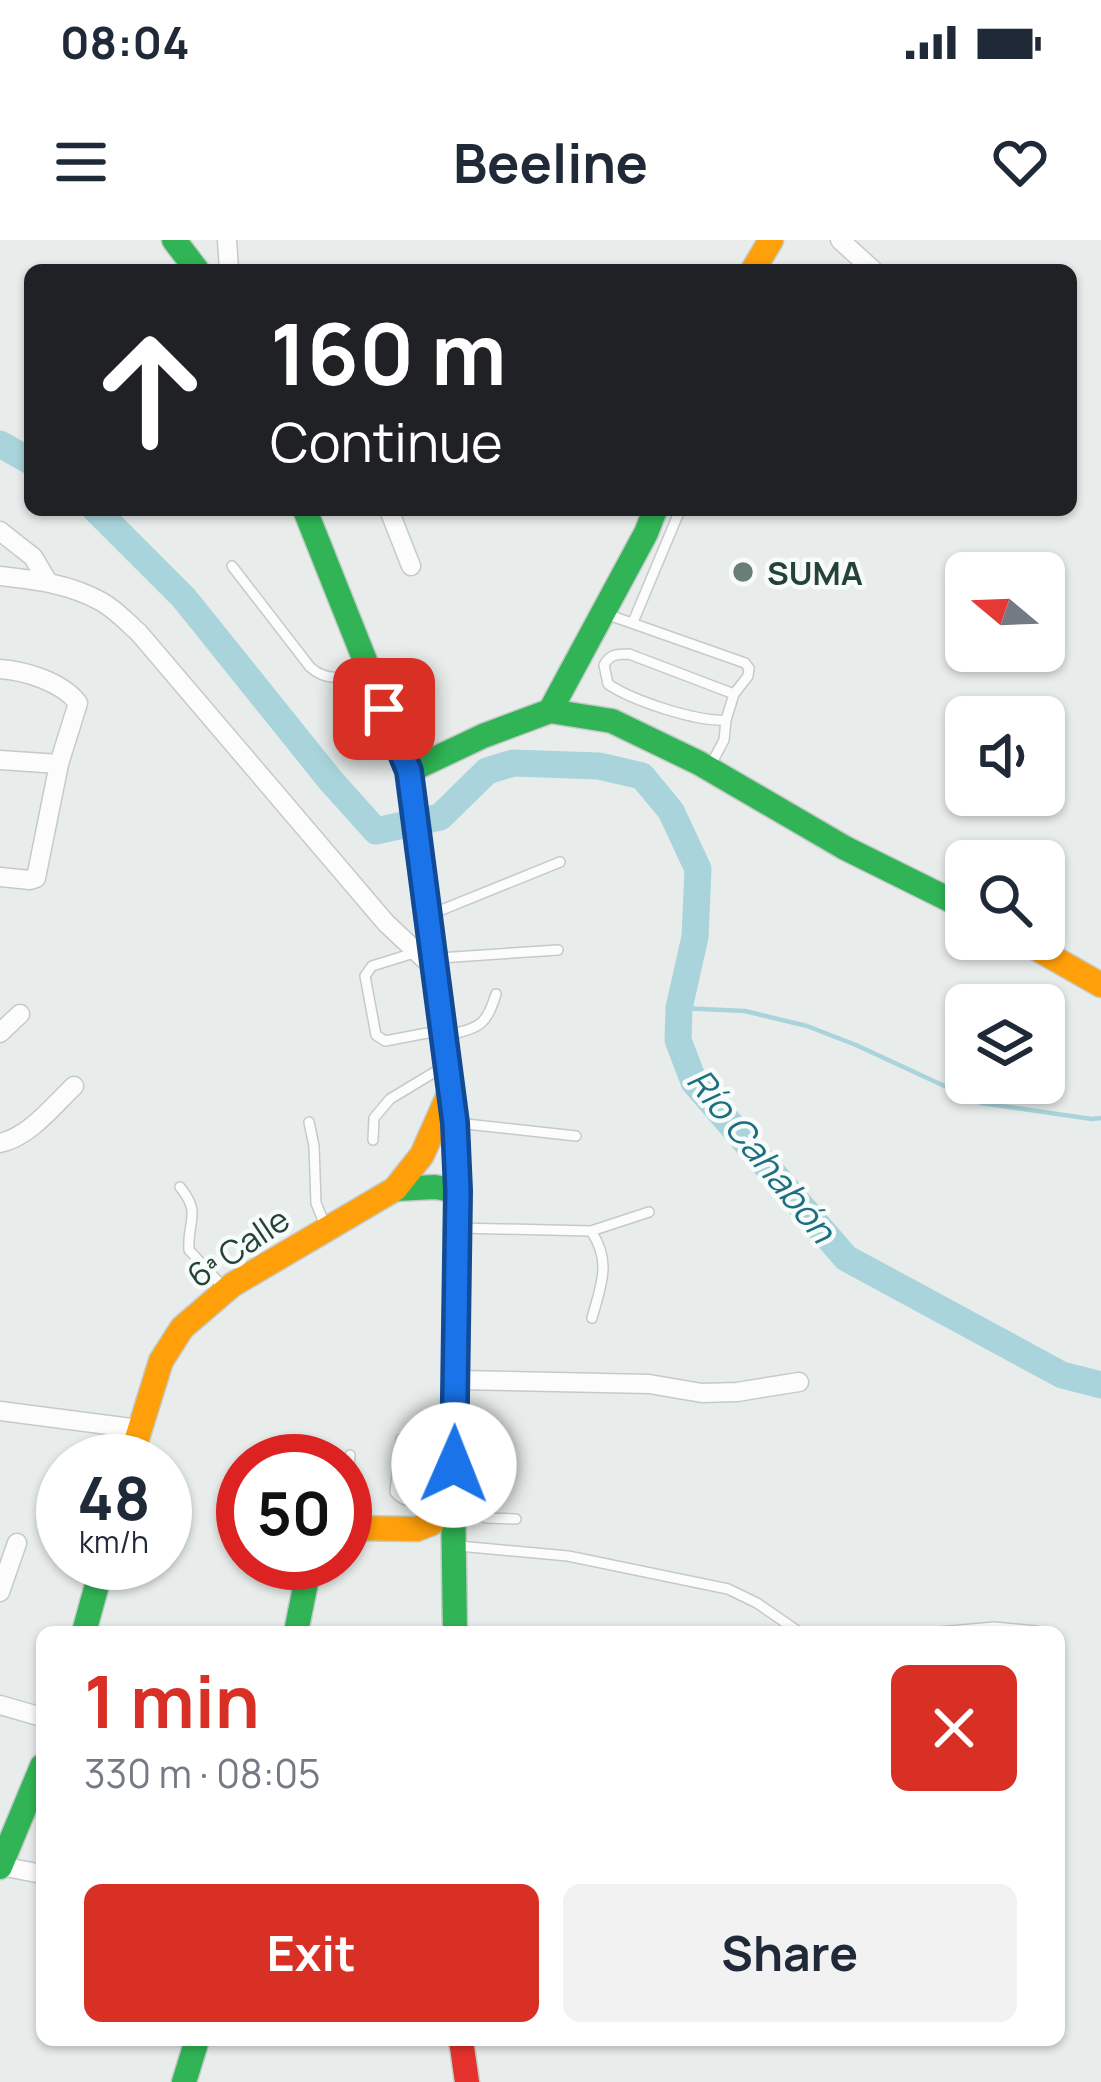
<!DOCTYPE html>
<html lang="en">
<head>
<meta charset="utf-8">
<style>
  :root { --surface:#fff; --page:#f2f2f3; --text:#1f2937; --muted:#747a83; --accent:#d93025 }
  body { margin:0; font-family:Manrope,sans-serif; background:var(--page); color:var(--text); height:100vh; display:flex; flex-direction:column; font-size:45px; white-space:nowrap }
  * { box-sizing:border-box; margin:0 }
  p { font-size:39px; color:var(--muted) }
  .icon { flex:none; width:66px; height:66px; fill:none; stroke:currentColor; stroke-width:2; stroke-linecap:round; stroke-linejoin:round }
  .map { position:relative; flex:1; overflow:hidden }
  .drawer { position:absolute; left:36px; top:1386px; width:1029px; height:420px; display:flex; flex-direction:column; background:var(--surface); border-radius:18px; box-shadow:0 3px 9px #0004 }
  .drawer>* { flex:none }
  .banner { position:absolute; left:24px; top:24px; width:1053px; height:252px; border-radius:18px; box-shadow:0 3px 9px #0004; background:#202124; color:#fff; overflow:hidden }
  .needle { width:78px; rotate:289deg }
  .fabs { position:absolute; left:945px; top:312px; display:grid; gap:24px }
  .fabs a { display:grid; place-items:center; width:120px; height:120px; border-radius:18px; background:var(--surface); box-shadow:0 3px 9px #0004; font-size:60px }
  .speed { position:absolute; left:36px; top:1194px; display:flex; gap:24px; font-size:60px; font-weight:700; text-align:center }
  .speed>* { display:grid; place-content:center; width:156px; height:156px; border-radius:50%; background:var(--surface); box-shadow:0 3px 9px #0004; line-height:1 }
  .speed small { font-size:30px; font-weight:400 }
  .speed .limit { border:18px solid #d22; background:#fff; color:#111 }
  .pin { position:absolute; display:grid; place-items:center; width:102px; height:102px; color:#fff; margin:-51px; border-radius:24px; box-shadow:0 6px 18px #0006 }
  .me { position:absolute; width:132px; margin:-66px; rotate:1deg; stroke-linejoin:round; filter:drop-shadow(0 0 9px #0008) }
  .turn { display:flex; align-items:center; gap:42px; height:252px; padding:0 48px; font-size:54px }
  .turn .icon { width:156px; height:156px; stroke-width:2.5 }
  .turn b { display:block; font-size:84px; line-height:102px }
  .round { display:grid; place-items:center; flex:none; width:126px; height:126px; border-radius:18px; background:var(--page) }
  .overview { display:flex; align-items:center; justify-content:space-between; height:204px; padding:0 48px }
  h1 { font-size:72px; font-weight:700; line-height:90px; color:var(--accent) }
  .action { display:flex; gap:24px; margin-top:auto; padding:24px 48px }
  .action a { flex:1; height:138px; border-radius:18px; background:var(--accent); color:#fff; font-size:48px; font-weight:700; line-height:138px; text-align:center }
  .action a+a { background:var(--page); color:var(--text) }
  .status { display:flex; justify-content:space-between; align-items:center; height:84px; padding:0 60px; background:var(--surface); direction:ltr }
  .status svg { height:33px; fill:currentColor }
  header { display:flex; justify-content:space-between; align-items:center; height:156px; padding:0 48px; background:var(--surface); font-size:54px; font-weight:700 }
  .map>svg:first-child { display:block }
</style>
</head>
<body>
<div class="status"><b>08:04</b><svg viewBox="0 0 49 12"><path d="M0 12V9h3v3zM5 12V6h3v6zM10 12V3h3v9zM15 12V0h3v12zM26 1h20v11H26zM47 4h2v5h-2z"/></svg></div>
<header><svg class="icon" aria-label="menu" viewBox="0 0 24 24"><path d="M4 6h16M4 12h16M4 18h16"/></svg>Beeline<svg class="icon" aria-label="heart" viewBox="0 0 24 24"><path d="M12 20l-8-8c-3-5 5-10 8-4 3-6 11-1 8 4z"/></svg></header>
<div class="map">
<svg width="1101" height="1842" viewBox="0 0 1101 1842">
  <rect width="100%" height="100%" fill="#e8edeb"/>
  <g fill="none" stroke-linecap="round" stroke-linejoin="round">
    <!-- stream -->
    <path stroke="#a9d4db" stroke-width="4.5" d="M679,768L745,771L807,786L856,805L981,863L1092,879L1101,878"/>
    <!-- river -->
    <path stroke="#a9d4db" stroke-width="27" d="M0,204L30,221
      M96,270L184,358L331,541L376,591L440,577L487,531L513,523L599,526L642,536L671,571L698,629L695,697L679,768L678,800L694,842L846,1018L1062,1135L1101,1145"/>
    <defs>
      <path id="lane" d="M232,326L310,427C329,444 345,436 368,429
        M606,374L745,423L749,428L748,436L734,454L726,480L724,500L709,528
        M633,382L680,270
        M726,480C697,482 633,461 608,444L604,425C610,414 617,414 629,414L734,454
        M434,673L560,622
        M414,713L372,726L365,736L376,795L385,801L443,790
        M439,718L558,710
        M449,795C480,787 486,786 496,754
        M309,882L314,906L316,963L326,988
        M457,883L576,896
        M373,900L374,878L390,859L443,827
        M180,947C202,974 187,980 189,1010L226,1050
        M460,988L591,991C612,1022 601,1045 592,1078
        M591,991L649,972
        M448,1253C430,1259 408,1269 395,1252L401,1199L418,1195L452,1199
        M345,1264L350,1215
        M486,1278L516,1279
        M459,1306L568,1316L728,1349L757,1363L799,1392
        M939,1392L994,1387L1036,1391"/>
      <path id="street" d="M227,0L229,30
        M840,0L873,30
        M389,270L411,326
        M0,291L33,317L48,342
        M0,336C36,340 70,344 102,362C116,370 128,383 139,393L386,683L435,729
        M0,429C26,431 62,442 78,463L59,524L36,638L30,640L0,637
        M0,520L59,524
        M0,793L20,774
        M0,903C29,897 53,866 74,846
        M456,1140L649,1144L702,1153L737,1152L799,1142
        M0,1171L139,1189
        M0,1352L17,1303
        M0,1465L42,1477
        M1,1626L42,1634"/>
      <path id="fast" d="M174,0L197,30
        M305,270L409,531L431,694L455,883L458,951L453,1256L455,1392
        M550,471L646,293L655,270
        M409,531L483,496L550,471L612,481L699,523L845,608L966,668
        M395,949L435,947L458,951
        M84,1392L103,1323
        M296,1392L310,1323
        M0,1627L42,1526
        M184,1842L197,1800"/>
      <path id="slow" d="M753,30L771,0
        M1020,699L1101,745
        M130,1221L161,1121L182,1088L232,1045L395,949L422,915L450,852
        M345,1288L417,1289L432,1283L453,1256"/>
      <path id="jam" d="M461,1800L467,1842"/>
    </defs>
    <!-- lane casing -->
    <use href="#lane" stroke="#c5cac8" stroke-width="12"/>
    <!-- street casing -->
    <use href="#street" stroke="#c5cac8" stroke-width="21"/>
    <!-- fast casing -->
    <use href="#fast" stroke="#c3cbc8" stroke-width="27"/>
    <!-- slow casing -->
    <use href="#slow" stroke="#c3cbc8" stroke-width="27"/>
    <!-- jam casing -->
    <use href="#jam" stroke="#c3cbc8" stroke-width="27"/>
    <!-- lane -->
    <use href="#lane" stroke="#fcfcfc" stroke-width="9"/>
    <!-- street -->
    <use href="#street" stroke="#fcfcfc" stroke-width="18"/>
    <!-- fast -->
    <use href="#fast" stroke="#30b455" stroke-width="24"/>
    <!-- slow -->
    <use href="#slow" stroke="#ff9f0a" stroke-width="24"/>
    <!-- jam -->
    <use href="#jam" stroke="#e5322d" stroke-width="24"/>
  </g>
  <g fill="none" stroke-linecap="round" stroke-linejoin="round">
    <defs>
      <path id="route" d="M384,469L409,531L455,883L458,951L454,1225"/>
    </defs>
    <!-- route casing -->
    <use href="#route" stroke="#114b97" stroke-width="30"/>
    <!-- route -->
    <use href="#route" stroke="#1a73e8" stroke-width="21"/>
  </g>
  <!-- markers -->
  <circle fill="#697e78" stroke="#f7fbf9" stroke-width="4.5" cx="743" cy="332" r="12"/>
  <g text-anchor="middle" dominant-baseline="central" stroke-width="9" stroke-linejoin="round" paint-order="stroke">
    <!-- poi labels -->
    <g font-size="33" font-weight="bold" fill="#24423a" stroke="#f7fbf9" text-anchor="start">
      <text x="767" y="332">SUMA</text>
    </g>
    <!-- street labels -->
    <g font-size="33" fill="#24423a" stroke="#f7fbf9">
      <text transform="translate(238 1007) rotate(-34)">6ª Calle</text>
    </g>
    <!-- water labels -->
    <g font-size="36" font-style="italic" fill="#1c6f80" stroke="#f7fbf9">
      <text transform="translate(762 915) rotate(51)">Río Cahabón</text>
    </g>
  </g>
</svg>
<div class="fabs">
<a><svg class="needle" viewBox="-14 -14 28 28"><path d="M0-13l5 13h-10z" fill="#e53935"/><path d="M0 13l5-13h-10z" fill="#747a83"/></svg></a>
<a><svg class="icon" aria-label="sound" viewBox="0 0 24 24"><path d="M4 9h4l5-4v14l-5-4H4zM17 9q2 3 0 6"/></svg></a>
<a><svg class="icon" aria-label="search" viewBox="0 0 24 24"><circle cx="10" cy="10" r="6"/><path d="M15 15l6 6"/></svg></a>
<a><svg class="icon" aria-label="layers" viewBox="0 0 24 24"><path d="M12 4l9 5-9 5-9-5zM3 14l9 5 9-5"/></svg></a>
</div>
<div class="speed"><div>48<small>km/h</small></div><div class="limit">50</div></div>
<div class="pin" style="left:384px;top:469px;background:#d93025"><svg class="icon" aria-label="arrive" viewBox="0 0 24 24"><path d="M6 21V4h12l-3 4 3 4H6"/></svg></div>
<svg class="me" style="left:454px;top:1225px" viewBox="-20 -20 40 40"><circle r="19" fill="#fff"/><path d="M0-13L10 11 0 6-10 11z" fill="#1a73e8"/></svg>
<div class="banner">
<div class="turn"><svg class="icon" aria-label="ahead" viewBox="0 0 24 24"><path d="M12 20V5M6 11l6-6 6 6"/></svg><div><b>160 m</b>Continue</div></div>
</div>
<section class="drawer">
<div class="overview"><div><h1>1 min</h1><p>330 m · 08:05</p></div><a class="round" style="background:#d93025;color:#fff"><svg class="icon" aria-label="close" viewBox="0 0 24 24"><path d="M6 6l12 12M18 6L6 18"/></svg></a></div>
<div class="action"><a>Exit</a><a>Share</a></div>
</section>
</div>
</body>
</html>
